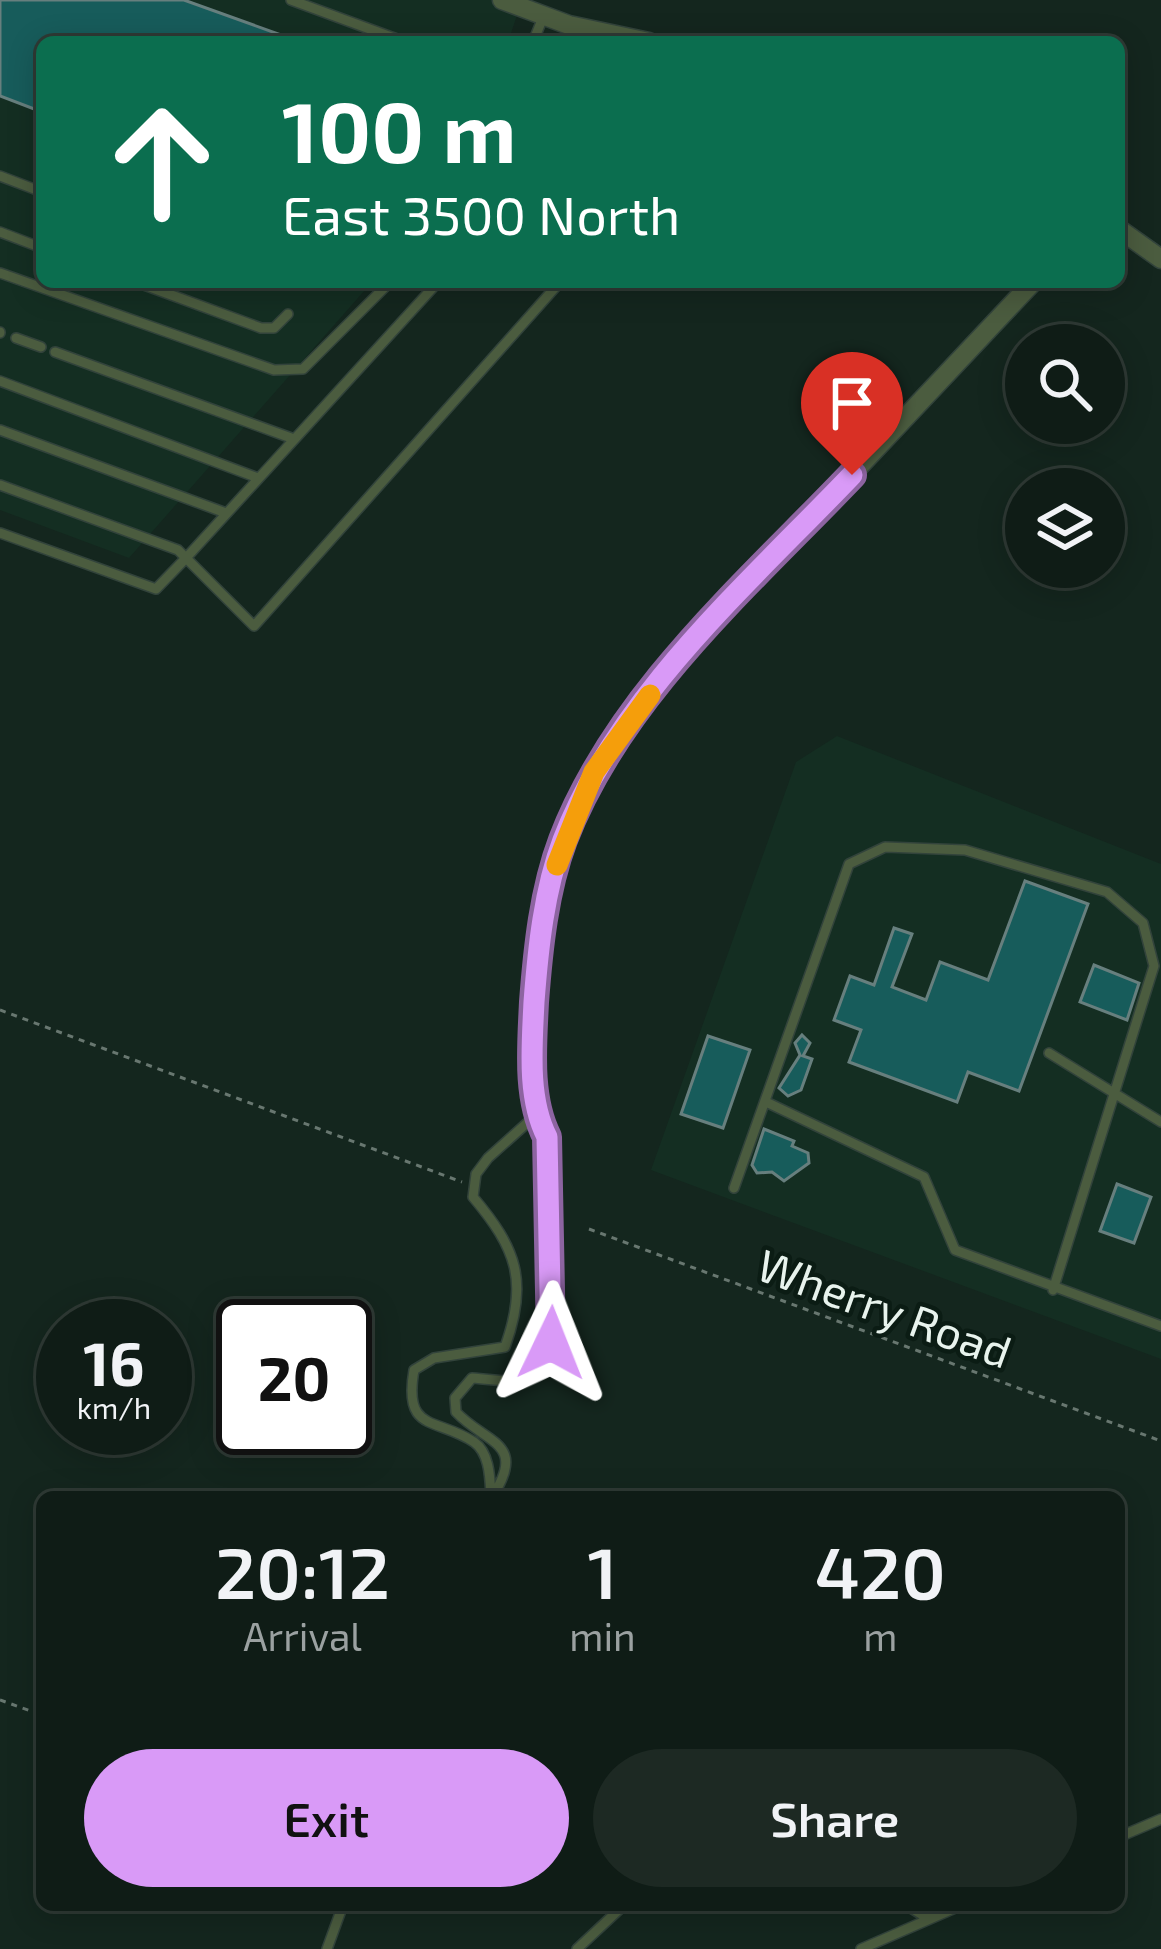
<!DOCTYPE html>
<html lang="en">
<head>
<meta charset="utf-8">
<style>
  :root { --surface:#0f1c16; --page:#1d2923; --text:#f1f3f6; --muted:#9ba1a1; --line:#2f3a35; --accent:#d99af7 }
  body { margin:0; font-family:"Exo 2",sans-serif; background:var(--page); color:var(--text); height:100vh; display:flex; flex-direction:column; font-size:45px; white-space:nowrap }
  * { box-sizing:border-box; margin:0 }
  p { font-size:39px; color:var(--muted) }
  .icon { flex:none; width:66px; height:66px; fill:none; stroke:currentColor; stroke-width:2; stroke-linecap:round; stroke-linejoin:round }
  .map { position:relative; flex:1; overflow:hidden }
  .details { position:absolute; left:36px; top:1491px; width:1089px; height:420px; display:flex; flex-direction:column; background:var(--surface); border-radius:18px; box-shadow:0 6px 30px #0003,0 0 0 3px var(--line) }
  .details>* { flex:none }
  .hud { position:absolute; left:36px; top:36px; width:1089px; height:252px; border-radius:18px; box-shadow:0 6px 30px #0003,0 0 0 3px var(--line); background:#0b6e4f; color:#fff; overflow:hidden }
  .tools { position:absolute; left:1005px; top:324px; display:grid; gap:24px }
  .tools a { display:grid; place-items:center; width:120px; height:120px; border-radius:50%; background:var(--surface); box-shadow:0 6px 30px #0003,0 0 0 3px var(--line); font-size:60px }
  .speed { position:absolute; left:36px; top:1299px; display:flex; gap:24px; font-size:60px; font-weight:700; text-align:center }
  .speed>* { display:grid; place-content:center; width:156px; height:156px; border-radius:50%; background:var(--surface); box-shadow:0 6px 30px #0003,0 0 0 3px var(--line); line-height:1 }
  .speed small { font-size:30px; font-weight:400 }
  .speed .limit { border:6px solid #111; border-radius:18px; background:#fff; color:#111 }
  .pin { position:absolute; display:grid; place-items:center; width:102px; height:102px; color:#fff; margin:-123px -51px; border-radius:50% 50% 50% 0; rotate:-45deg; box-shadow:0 0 12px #0007 }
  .pin .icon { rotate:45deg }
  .me { position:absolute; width:132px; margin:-66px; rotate:2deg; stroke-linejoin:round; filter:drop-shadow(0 0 9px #0008) }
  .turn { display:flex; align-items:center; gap:42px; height:252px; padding:0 48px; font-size:54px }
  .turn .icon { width:156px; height:156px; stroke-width:2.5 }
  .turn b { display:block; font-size:84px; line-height:102px }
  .eta { display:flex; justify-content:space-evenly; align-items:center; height:204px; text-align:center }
  .eta b { font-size:72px; font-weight:600; line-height:84px }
  .action { display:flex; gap:24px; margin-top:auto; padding:24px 48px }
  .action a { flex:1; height:138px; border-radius:72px; background:var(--accent); color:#111; font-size:48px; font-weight:600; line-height:138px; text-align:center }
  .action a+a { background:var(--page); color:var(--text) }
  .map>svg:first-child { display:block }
</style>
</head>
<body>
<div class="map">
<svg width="1161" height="1949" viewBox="0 0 1161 1949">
  <rect width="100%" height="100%" fill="#14261e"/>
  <!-- built -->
  <path fill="#142e22" d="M0,0H522L508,42H42V282H372L129,558L0,510Z
    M837,736L1161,864V1359L651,1170L796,762Z"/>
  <!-- building -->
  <path fill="#175c5b" stroke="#677f7e" stroke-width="3" d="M0,0H184L295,40L42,42V112L0,96Z
    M1025,881L1088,904L1019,1091L968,1072L957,1102L849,1062L861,1030L834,1020L850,976L874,985L894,928L912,934L892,987L926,1000L940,962L988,980Z
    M1094,965L1139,983L1127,1020L1080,1002Z
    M802,1035L810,1043L803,1056L812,1059L801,1090L788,1096L779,1088L800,1055L795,1043Z
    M708,1036L750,1050L723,1128L681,1114Z
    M764,1129L794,1141L792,1146L808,1153L809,1163L784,1181L772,1172L757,1173L752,1165Z
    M1117,1184L1151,1197L1134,1243L1100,1231Z"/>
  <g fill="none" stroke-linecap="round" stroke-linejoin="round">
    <defs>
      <path id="lane" d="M291,0L405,42
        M533,42L544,15
        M0,176L42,192
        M0,232L42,248
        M0,273L274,370L303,369L390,282
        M136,282L261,328H274L288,314
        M438,282L186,558L254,626L560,282
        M319,285L323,282
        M0,332V333
        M16,338L41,347
        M55,352L294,439
        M0,381L258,478
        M0,430L226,513
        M0,485L178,550L186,558L156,589L0,533
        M1049,1053L1161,1122
        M766,1102L924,1177L955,1250L1161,1326
        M734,1188L849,864L885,847L965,850L1107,892L1143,923L1154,966L1053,1290
        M491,1497C490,1479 490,1453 474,1442C436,1417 403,1433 414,1370L434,1358L505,1347C529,1281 516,1248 473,1197L476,1174L488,1158L536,1115L547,1137L551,1343C533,1392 518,1381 472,1378L455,1398L456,1412C486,1444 528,1442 492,1497
        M1119,1837L1161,1819
        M906,1905L929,1919
        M327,1949L343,1905
        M577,1949L624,1905
        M861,1949L962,1905"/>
      <path id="street" d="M502,0L569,25L649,42
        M1119,229L1161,259
        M536,1115C531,1024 534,933 562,845C599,725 706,630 789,541C870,455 952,368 1033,282"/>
    </defs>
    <!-- lane casing -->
    <use href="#lane" stroke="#32433b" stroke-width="12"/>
    <!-- street casing -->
    <use href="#street" stroke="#32433b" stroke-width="21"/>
    <!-- path -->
    <path stroke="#687770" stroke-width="3" stroke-dasharray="6 6" stroke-linecap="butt" d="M0,1010L462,1182
      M589,1229L1161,1441
      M0,1700L42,1715"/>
    <!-- lane -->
    <use href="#lane" stroke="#4b5c3f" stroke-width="9"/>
    <!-- street -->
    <use href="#street" stroke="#4b5c3f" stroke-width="18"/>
  </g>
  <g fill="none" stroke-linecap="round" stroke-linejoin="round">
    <defs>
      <path id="route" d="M551,1343L547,1137C527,1098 532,1046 534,1002C538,949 544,890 563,840C618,696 748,584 852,475"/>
    </defs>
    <!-- route casing -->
    <use href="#route" stroke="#8d64a1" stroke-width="30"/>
    <!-- route -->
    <use href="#route" stroke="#d99af7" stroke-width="21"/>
    <!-- slow -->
    <path stroke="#f59e0b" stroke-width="21" d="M557,865L594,772L650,695"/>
  </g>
  <g text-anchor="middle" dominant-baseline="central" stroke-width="9" stroke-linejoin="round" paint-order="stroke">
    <!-- street labels -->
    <g font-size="45" fill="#e8f3ed" stroke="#0b1c14">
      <text transform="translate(885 1307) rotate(20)">Wherry Road</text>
    </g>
  </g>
</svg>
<div class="tools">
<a><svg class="icon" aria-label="search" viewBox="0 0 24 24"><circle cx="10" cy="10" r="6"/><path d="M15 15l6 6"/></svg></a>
<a><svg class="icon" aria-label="layers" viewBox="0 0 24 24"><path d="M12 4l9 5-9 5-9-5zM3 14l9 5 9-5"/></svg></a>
</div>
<div class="speed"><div>16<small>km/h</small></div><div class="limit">20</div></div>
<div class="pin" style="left:852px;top:475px;background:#d93025"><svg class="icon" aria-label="arrive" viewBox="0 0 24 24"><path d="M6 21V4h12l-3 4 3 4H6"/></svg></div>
<svg class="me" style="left:551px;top:1343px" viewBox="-20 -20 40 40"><path d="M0-17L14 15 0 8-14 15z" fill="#d99af7" stroke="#fff" stroke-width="4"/></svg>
<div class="hud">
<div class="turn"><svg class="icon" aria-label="ahead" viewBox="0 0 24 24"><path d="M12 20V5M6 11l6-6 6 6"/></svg><div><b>100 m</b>East 3500 North</div></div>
</div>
<section class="details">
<div class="eta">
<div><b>20:12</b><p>Arrival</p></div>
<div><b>1</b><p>min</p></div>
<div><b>420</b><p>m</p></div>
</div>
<div class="action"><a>Exit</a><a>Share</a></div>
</section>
</div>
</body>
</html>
